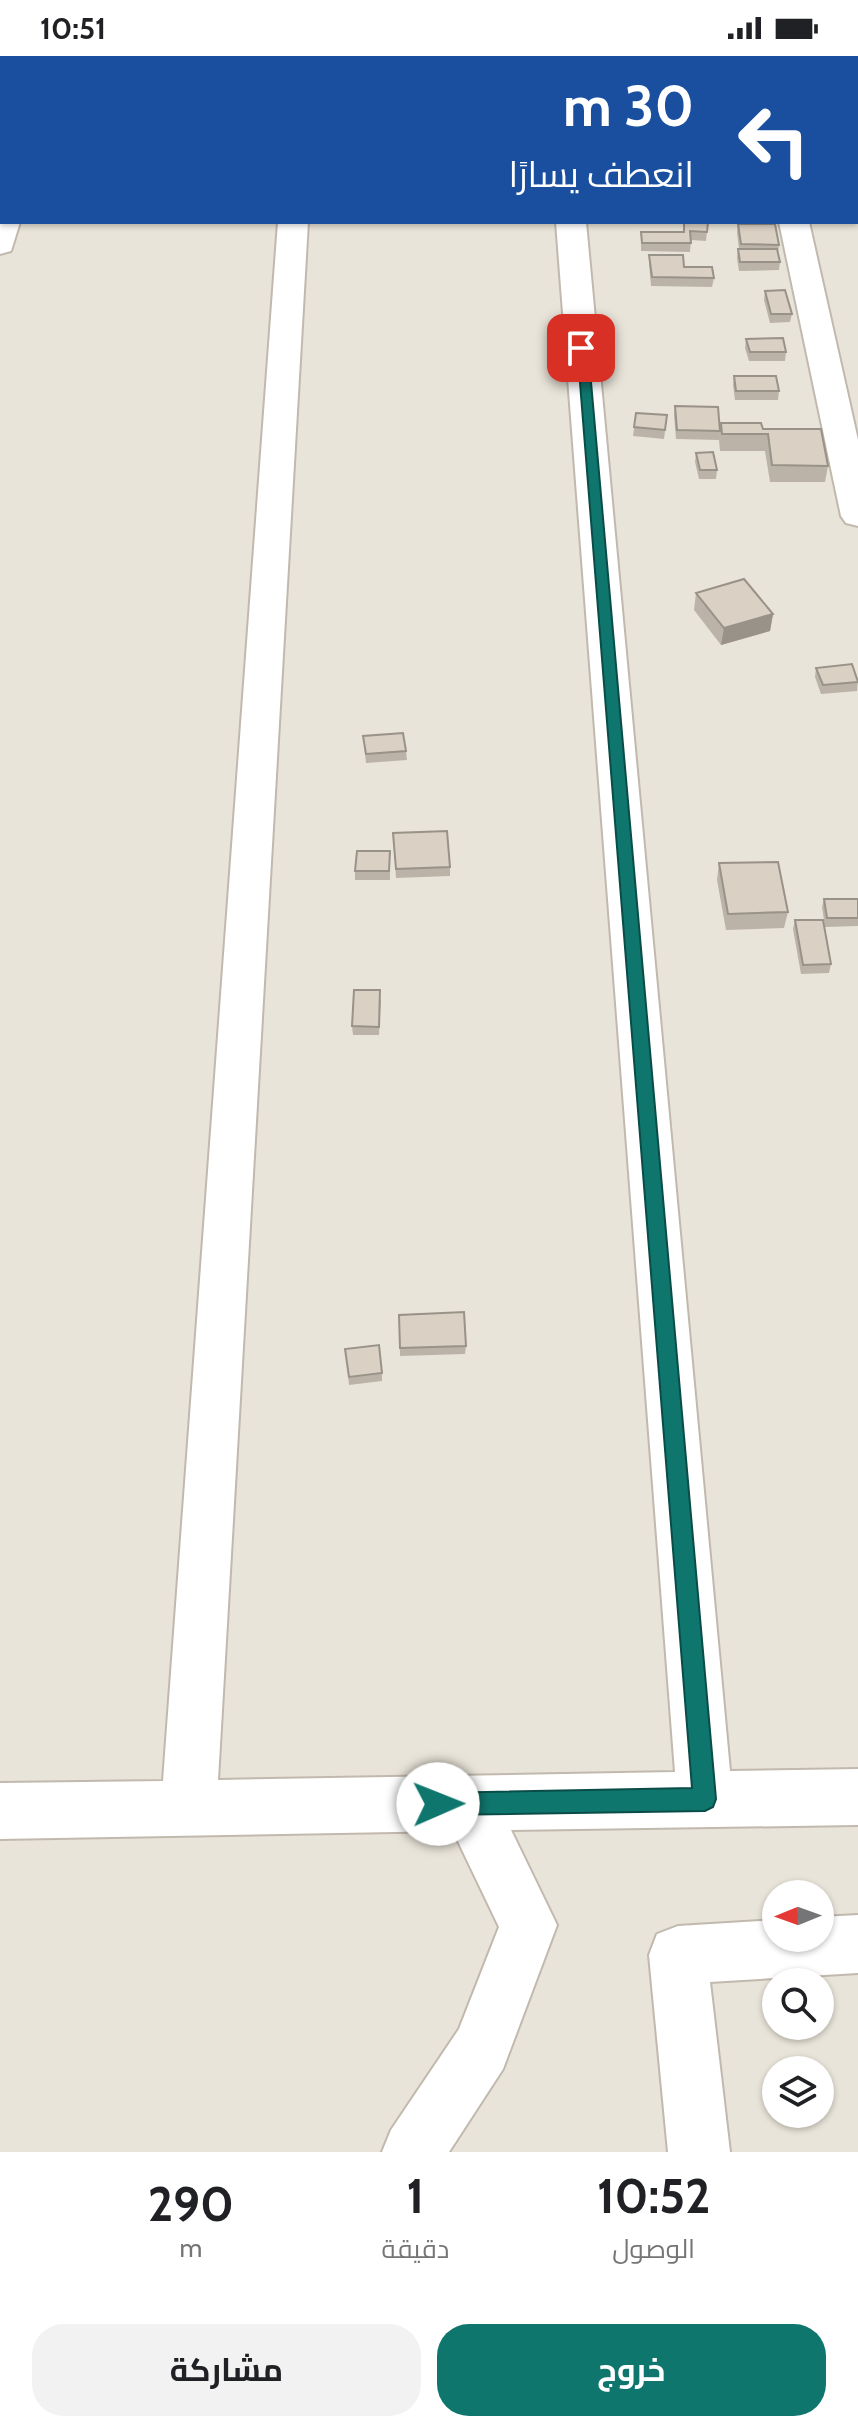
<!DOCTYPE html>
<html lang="ar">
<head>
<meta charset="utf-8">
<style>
  :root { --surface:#fff; --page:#f2f2f2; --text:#202124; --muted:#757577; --accent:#0f766e }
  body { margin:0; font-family:Cabin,Cairo,sans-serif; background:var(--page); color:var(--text); direction:rtl; height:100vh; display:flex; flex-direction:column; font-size:30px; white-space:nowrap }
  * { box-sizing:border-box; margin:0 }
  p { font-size:26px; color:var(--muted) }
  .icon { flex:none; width:44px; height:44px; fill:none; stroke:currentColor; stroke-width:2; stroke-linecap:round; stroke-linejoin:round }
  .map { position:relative; height:2096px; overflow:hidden; direction:ltr }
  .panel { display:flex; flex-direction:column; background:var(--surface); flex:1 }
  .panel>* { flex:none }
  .top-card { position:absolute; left:0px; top:0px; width:858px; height:168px; box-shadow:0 2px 6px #0004; direction:rtl; background:#1a4fa0; color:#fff; overflow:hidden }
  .needle { width:52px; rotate:269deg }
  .fabs { position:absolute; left:762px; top:1824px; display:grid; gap:16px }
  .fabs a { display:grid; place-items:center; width:72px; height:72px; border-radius:50%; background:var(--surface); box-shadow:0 2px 6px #0004; font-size:40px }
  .pin { position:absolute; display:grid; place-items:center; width:68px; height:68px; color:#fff; margin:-34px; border-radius:16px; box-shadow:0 4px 12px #0006 }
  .me { position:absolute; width:88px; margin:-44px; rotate:89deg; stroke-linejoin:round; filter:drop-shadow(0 0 6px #0008) }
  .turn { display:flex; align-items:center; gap:28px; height:168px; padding:0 32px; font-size:36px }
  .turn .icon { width:104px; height:104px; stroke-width:2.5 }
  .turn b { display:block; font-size:56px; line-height:68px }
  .eta { display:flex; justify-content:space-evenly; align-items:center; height:136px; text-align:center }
  .eta b { font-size:48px; font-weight:700; line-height:56px }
  .action { display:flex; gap:16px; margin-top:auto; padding:16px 32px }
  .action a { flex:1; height:92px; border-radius:32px; background:var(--accent); color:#fff; font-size:32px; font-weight:700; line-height:92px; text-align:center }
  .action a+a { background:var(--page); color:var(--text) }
  .status { display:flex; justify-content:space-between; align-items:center; height:56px; padding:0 40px; background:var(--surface); direction:ltr }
  .status svg { height:22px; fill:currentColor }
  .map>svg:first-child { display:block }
</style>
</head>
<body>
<div class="status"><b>10:51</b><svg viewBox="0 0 49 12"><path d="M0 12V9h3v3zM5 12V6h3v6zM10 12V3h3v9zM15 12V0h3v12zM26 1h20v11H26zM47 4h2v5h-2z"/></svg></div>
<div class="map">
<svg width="858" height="2096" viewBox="0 0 858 2096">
  <rect width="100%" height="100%" fill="#f5f2eb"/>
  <!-- residential -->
  <path fill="#e9e4d9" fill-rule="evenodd" d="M0,0H858V2096H0ZM2,2H856V166H2ZM776,1838H820V1882H776ZM776,1926H820V1970H776ZM776,2014H820V2058H776Z"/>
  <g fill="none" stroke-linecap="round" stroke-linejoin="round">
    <defs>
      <path id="minor" d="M291,0H317V2H291Z
        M543,0H569L570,2H544Z
        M745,0H771V2H745Z
        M856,68H858V84H856Z
        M0,158L2,166H20L11,195L0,198Z
        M278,166H308L218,1724L675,1716L556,166H586L730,1715L858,1713V1769L511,1774L557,1869L503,2013L449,2096H382L391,2074L459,1973L499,1871L453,1775L0,1783V1727L163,1725Z
        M779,166H809L858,384V470L846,467L841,460Z
        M858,1859V1917L710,1926L730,2096H668L649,1899L657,1878L678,1870L776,1864V1882H820V1861Z"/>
    </defs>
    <!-- minor casing -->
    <use href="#minor" stroke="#c1b9ad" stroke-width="4"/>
    <!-- minor -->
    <use href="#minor" fill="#fff" fill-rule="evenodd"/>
  </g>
  <!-- wall -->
  <path fill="#bbb3a8" d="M371,0H405V2H371Z
    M662,0H682V2H663Z
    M684,166H708L706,185L691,184L690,196L641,195V176H684Z
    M738,168L779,189L778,197L780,206L779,214L739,215L737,202L738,193H739L737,177Z
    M649,199L714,222L712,231L651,230L649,207Z
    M765,235L792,258L790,266L770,267L764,244Z
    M746,283L786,296L785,305H749L745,292Z
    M734,320L779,335L778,344H735L733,329Z
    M675,350L720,375L719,384L676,383L674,359Z
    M636,357L667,359L664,383L633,380Z
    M721,367L763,373L828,410L825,426H770L765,395H720L719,384Z
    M696,397L717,414L716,423H699L695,406Z
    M696,537L773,558L770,575L721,589L694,554Z
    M816,612L858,623L857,635L821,638L815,621Z
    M363,680L406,695L407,704L366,707Z
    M393,777L450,811V820L396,822Z
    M390,795V824H355V815Z
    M719,807L788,856L784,872L726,874L717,824Z
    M824,843H858V870L825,871L822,851Z
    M795,864L831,908L829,917L801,918L793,873Z
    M381,943L379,979H353L352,970Z
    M399,1259L466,1290L465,1298L400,1300Z
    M346,1301L382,1317V1325L349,1329Z"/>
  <!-- shaded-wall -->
  <path fill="#999288" d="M773,558L770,575L721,589L724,572Z"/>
  <!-- building -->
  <path fill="#dad0c3" stroke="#999288" stroke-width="2" d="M684,166H708L707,176L690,175L691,187H642L641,176H684Z
    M738,168H775L779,189L741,188Z
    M738,193H777L780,206H740Z
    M649,199H683L684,211H712L714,222L652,221Z
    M785,234L792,258H771L765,235Z
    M783,282L786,296H750L746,283Z
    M734,320H776L779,335H736Z
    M675,350L718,351L720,375L677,374Z
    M636,357L667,359L665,374L634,371Z
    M721,367H761L763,373H821L828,410L772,409L768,378H722Z
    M713,396L717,414H700L696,397Z
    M744,523L773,558L724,572L696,537Z
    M852,608L858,626L823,629L816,612Z
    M403,677L406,695L366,698L363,680Z
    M447,775L450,811L396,813L393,777Z
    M357,795H390L389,815H355Z
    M778,806L788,856L728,858L719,807Z
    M824,843H858V862H827Z
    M795,864H823L831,908L803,909Z
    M354,934H380L379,971L352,970Z
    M464,1256L466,1290L400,1292L399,1259Z
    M379,1289L382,1317L349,1321L345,1293Z"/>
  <!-- route -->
  <path fill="#0f766e" stroke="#0a4d48" stroke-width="2" d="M577,289L588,292L716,1743L713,1751L705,1755L438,1759L430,1756L427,1748L430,1740L438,1737L692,1732Z"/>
</svg>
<div class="fabs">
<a><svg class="needle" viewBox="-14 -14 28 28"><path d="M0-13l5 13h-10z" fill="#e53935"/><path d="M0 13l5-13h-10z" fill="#757577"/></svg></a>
<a><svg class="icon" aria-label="search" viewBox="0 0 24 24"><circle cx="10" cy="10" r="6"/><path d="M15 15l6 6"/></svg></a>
<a><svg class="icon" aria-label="layers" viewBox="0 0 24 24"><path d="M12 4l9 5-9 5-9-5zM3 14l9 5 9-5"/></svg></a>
</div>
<div class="pin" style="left:581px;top:292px;background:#d93025"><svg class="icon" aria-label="arrive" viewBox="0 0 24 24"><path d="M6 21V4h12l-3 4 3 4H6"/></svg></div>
<svg class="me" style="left:438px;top:1748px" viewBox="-20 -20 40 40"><circle r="19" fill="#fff"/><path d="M0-13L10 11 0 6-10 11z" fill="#0f766e"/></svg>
<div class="top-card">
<div class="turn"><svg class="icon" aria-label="left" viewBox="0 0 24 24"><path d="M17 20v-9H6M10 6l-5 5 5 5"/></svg><div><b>30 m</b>انعطف يسارًا</div></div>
</div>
</div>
<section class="panel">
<div class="eta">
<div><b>10:52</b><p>الوصول</p></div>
<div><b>1</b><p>دقيقة</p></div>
<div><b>290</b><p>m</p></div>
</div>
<div class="action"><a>خروج</a><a>مشاركة</a></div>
</section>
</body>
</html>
